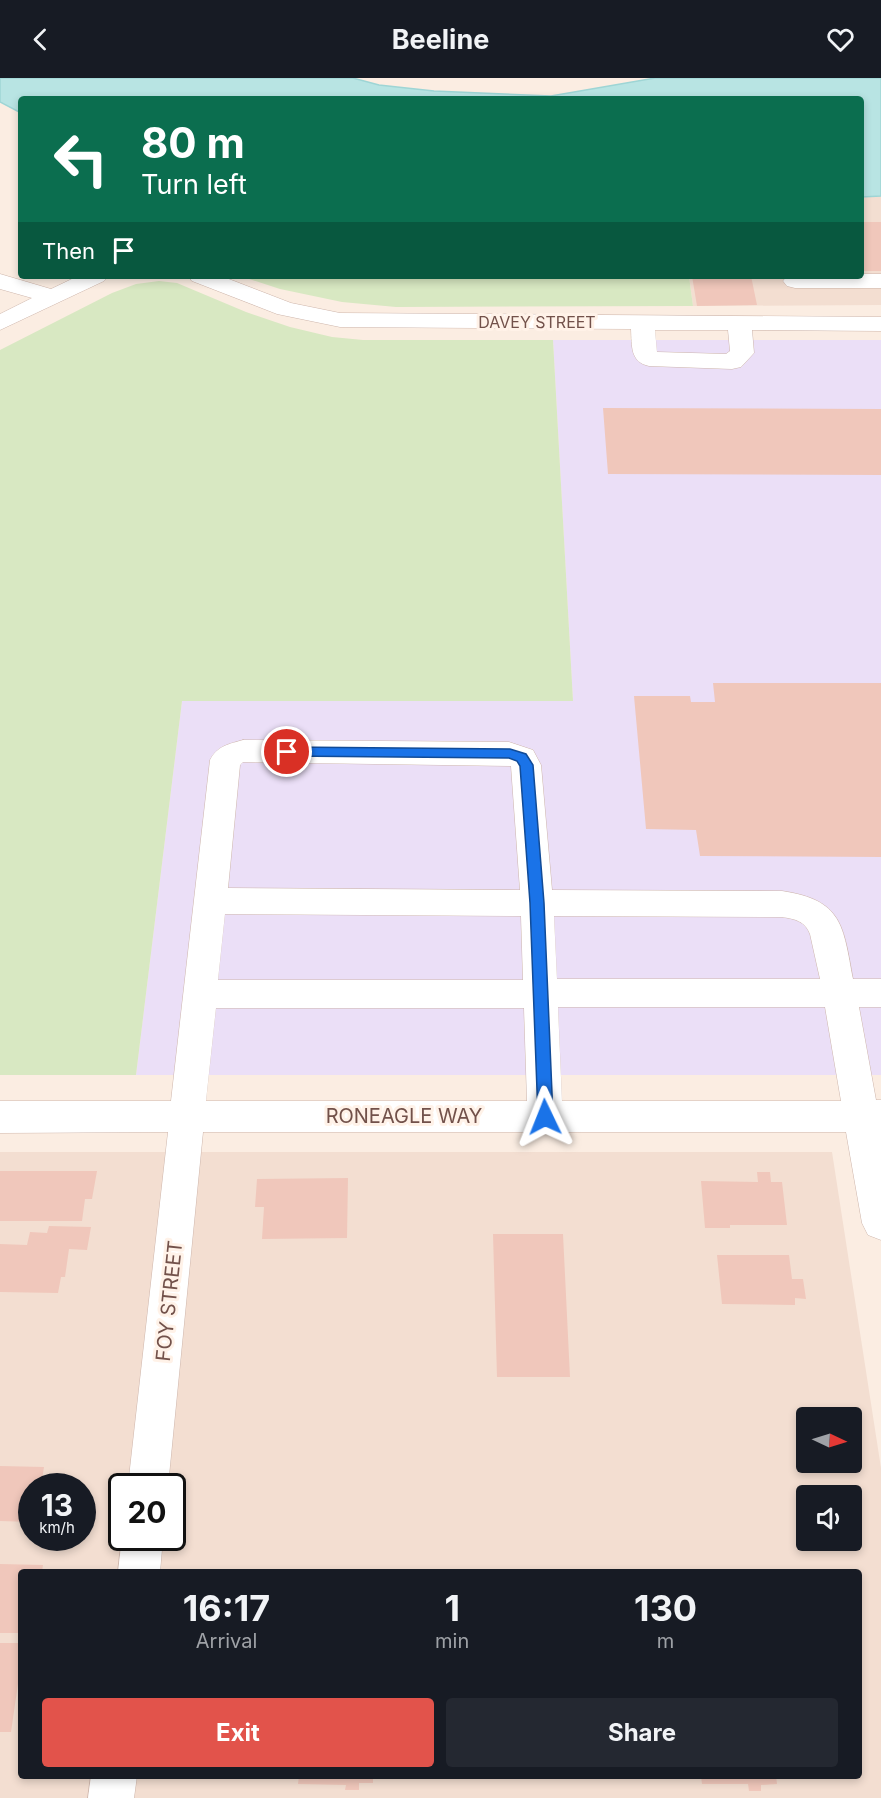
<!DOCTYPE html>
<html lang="en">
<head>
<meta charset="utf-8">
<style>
  :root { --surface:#171b24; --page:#242831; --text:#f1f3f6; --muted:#9ea1a6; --accent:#e2534b }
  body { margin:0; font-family:Inter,sans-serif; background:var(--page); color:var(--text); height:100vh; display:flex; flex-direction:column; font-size:22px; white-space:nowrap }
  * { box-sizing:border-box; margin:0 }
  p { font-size:20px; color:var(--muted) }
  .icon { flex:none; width:33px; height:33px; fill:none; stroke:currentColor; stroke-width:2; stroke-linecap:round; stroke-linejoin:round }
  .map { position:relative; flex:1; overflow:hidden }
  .panel { position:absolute; left:18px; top:1491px; width:844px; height:210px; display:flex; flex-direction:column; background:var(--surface); border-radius:6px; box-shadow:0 3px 9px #0003 }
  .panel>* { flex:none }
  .hud { position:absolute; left:18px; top:18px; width:846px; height:183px; border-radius:6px; box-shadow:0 3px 9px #0003; background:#0b6e4f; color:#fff; overflow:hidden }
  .needle { width:39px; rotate:94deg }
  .fabs { position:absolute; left:796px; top:1329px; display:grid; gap:12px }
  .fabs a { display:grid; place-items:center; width:66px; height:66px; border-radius:6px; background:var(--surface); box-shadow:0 3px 9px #0003; font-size:30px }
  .speed { position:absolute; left:18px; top:1395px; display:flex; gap:12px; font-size:30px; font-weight:700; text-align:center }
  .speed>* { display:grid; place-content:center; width:78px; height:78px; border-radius:50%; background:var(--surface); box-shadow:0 3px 9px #0003; line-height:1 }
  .speed small { font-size:15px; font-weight:400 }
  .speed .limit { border:3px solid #111; border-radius:9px; background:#fff; color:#111 }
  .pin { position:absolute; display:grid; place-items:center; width:51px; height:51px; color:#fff; margin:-26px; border:3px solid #fff; border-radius:50%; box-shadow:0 2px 6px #0007 }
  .me { position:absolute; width:66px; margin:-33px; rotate:358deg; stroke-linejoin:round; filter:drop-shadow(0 0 4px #0008) }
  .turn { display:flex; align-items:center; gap:21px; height:126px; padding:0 24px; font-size:27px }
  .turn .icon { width:78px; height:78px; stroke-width:2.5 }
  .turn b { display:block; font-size:42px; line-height:51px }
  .then { display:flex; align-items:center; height:57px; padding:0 24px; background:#0003; gap:12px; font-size:22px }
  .eta { display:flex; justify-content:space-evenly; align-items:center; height:102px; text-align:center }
  .eta b { font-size:36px; font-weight:700; line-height:42px }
  .action { display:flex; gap:12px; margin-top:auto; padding:12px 24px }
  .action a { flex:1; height:69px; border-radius:6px; background:var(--accent); color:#fff; font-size:24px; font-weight:700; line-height:69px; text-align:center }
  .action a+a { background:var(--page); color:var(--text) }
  header { display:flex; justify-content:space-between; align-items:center; height:78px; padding:0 24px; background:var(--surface); font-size:27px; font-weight:700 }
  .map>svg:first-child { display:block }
</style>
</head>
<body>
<header><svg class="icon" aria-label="back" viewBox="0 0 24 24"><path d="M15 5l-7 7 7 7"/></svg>Beeline<svg class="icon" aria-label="heart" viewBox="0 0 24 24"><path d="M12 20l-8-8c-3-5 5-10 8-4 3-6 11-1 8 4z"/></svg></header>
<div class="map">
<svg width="881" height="1720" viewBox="0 0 881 1720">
  <rect width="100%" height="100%" fill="#fbede2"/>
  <!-- residential -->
  <path fill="#f3ded1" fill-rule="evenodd" d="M881,118V227L693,228L689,198H861V119Z
    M0,1074H832L881,1390V1720H0ZM807,1340H852V1384H807ZM32,1408H82V1460H32ZM122,1408H172V1460H122ZM807,1418H852V1462H807ZM21,1494H860V1698H21Z"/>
  <!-- education -->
  <path fill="#ebdff7" d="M553,262H881V997H136L182,623H573Z"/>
  <!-- green -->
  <path fill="#d8e8c2" d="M240,198H689L693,228L396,229L342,224L280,211Z
    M159,203L177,205L246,234L290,249L332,259L363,262H553L573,623H182L136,997H0V272L112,215L136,206Z"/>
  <!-- water -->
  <path fill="#b8e4e3" stroke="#9ed5d5" stroke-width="1.5" d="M0,0H353L379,7L434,13L551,18L655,0H881V118L861,119V21H21V35L0,24Z"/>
  <!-- building -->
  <path fill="#f0c7bb" d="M861,144H881V193H861Z
    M692,198H751L757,227L697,228Z
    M603,330L881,331V397L608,396Z
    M713,605H881V779L700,778L696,752L646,751L634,618H690L691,624H715Z
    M0,1093H97L92,1121H85L82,1143H0Z
    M757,1094H770L771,1104H782L787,1147H730V1150H705L701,1103L758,1104Z
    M348,1100L347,1160L262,1161L264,1129H255L257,1101Z
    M49,1148L91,1149L87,1172L69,1171L65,1199H61L58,1215L0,1214V1166L27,1167L30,1154L47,1155Z
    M493,1156H563L570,1299H497Z
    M717,1177H789L792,1201H803L806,1221L795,1220V1227L722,1226Z
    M0,1388L44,1389L41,1408H32V1444L0,1443Z
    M0,1486L43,1487L42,1494H21V1555H0Z
    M0,1565H21V1585L11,1654H0Z
    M299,1698H373V1705H359V1712H345L346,1707L298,1706Z
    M701,1698H776L777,1706L761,1707V1713H749L748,1706H702Z"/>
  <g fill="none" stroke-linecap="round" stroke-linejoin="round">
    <defs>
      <path id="minor" d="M0,196L51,211L78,198H108L104,203L0,252V236L32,220L0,211Z
        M861,196H881V210H795L787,208L783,203L787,198H861Z
        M188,198H221L291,225L340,235L881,239V253L752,252L754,275L741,289L732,291L649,288C630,284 632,268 631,251L340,249L277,236L192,203ZM655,252H728L730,273L726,276L657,274Z
        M243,662L509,664L533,672L541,687L552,812L782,813C843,822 843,848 853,901H881V929H859L876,1022H881V1162L868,1157L862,1145L846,1054H203L168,1408H128L168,1054L0,1055V1023H171L210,682C217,668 229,666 243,662ZM243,684L511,688L520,812L228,810L240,687ZM225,836L521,838L523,902H218ZM554,838L782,839C795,841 805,843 810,856L820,901H557ZM558,929H825L841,1023H562ZM216,930H524L527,1023H206Z
        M122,1459L163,1460L160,1494H118Z
        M91,1698H137L134,1720H88Z"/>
    </defs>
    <!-- minor casing -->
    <use href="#minor" stroke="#ceb6ac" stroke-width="1"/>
    <!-- minor -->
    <use href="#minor" fill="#fff" fill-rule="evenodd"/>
  </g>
  <!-- route -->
  <path fill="#1a73e8" stroke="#114b97" stroke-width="1.5" d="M287,669L510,671L526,676L533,687L544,825L553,1039L550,1043L545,1045L540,1043L538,1039L530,825L520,688L517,683L509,680L287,678L281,674Z"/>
  <g text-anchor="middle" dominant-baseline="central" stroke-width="6" stroke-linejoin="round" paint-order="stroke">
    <!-- far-street labels -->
    <g font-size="16" fill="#72514a" stroke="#fff2e8">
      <text x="537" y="244">DAVEY STREET</text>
    </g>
    <!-- street labels -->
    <g font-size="20" fill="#72514a" stroke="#fff2e8">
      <text x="404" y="1038">RONEAGLE WAY</text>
      <text transform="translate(169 1223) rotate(-84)">FOY STREET</text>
    </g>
  </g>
</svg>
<div class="fabs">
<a><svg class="needle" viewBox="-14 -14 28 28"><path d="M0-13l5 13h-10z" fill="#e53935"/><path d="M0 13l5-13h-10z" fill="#9ea1a6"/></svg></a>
<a><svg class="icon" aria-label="sound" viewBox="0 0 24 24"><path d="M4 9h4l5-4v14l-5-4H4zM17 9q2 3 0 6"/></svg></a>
</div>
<div class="speed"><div>13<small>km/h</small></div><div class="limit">20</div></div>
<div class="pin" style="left:287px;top:674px;background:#d93025"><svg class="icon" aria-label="arrive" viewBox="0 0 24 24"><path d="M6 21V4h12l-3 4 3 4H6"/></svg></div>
<svg class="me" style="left:545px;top:1039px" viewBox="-20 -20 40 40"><path d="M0-17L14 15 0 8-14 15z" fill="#1a73e8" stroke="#fff" stroke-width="4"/></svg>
<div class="hud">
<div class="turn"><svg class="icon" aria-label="left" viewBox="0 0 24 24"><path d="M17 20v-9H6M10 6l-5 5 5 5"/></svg><div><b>80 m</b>Turn left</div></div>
<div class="then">Then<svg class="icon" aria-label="arrive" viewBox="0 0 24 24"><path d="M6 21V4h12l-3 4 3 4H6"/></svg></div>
</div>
<section class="panel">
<div class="eta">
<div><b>16:17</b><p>Arrival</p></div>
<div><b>1</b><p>min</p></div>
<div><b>130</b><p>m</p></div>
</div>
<div class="action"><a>Exit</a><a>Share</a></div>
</section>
</div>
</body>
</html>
